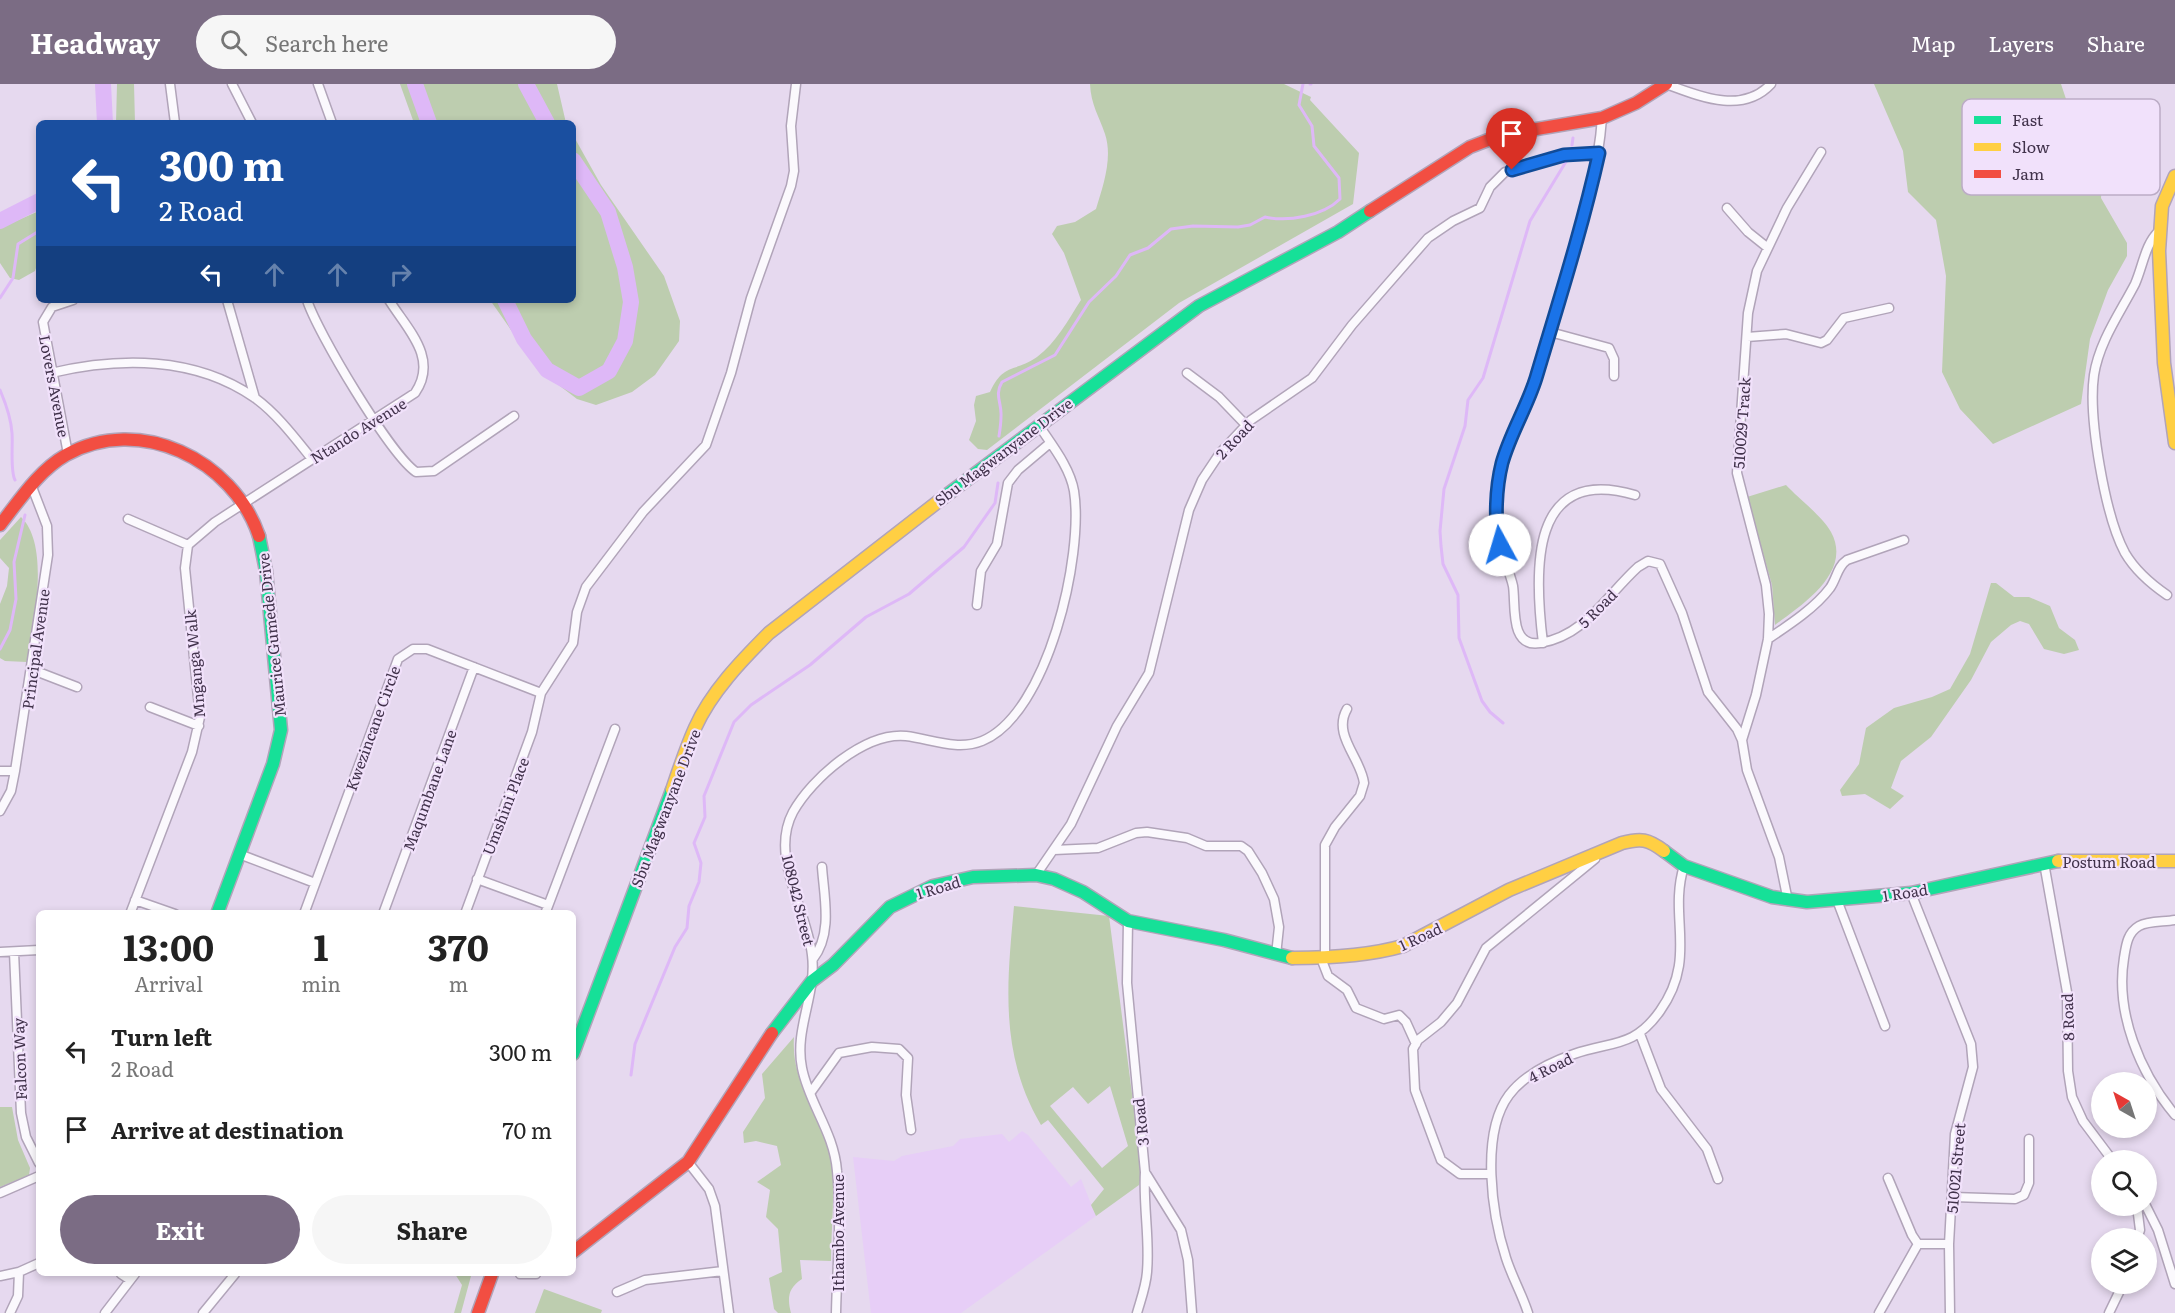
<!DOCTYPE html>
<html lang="en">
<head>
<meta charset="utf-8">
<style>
  :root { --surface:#fff; --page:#f6f6f6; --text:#222; --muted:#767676; --accent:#7b6c84 }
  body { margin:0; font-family:Literata,serif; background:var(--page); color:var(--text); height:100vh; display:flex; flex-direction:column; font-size:22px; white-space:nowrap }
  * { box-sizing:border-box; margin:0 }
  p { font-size:20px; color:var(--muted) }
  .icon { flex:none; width:33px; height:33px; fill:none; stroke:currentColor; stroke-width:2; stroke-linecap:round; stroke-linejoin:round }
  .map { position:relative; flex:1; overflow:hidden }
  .panel { position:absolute; left:36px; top:826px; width:540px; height:366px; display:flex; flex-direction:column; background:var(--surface); border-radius:9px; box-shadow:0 3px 9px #0003 }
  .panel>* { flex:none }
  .banner { position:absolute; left:36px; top:36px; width:540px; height:183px; border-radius:9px; box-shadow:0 3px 9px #0003; background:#1a4fa0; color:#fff; overflow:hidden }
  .needle { width:39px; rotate:321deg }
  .buttons { position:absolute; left:2091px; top:988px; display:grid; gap:12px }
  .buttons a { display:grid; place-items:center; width:66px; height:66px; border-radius:50%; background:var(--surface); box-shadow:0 3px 9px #0003; font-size:30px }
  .pin { position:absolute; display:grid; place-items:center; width:51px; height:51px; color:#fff; margin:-62px -26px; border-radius:50% 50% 50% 0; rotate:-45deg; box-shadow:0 0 6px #0007 }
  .pin .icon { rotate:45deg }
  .me { position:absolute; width:66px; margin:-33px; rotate:354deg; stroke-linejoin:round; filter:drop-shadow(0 0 4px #0008) }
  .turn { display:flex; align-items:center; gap:21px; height:126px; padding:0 24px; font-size:27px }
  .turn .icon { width:78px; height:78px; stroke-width:2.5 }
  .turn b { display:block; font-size:42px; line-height:51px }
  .lanes { display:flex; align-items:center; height:57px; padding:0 24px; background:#0003; justify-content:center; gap:30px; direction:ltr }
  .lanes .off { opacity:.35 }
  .eta { display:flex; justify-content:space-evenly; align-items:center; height:102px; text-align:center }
  .eta b { font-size:36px; font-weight:700; line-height:42px }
  .button { display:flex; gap:12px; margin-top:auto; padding:12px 24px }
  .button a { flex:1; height:69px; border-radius:36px; background:var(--accent); color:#fff; font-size:24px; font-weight:700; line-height:69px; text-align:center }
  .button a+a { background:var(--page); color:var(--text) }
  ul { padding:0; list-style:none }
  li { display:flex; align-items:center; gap:18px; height:78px; padding:0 24px }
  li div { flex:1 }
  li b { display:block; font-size:22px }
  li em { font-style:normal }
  header { display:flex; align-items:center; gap:36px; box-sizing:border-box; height:84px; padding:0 30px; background:var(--accent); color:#fff }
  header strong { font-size:28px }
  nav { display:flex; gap:33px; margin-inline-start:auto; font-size:21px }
  .search { width:420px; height:54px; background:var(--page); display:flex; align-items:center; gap:15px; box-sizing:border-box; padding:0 21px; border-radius:33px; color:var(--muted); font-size:22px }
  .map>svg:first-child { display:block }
</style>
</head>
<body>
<header>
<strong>Headway</strong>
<div class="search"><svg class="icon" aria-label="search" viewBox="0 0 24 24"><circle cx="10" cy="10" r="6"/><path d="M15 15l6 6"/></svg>Search here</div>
<nav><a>Map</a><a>Layers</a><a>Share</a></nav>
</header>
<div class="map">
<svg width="2175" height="1229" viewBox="0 0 2175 1229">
  <rect width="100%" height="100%" fill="#e6d9ef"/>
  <!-- built -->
  <path fill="#e7cef7" d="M1022,1047L1028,1051L1071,1103L1081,1095L1096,1132L961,1229H871L853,1073L894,1077L902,1072L953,1062L960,1055L1002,1050L1009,1058Z"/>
  <!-- green -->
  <path fill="#bdcdaf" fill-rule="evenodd" d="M117,0H134L135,39H116Z
    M400,0H557L566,39H414Z
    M1090,0H1284L1311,13L1310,16L1359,69L1353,120L1179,219L987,366L978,365L969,356L976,337L974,321L976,312L990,308C1004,278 1014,289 1037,273C1056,259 1068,236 1081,216L1064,169L1052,150L1057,142L1075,138L1096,125C1103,102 1113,74 1105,50C1099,32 1091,21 1090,0Z
    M1874,0H2061L2074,39L2103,82L2101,114L2127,159V172L2108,206L2090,255L2081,320L1993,360L1960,325L1942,288L1946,192L1936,136L1908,108L1903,67Z
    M573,51L601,101L664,192L680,237L679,257L655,291L632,308L596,321L577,315L539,286L490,216H573Z
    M39,127V175L35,187L19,196L10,194L0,179V144Z
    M1786,401C1798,414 1823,433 1831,448C1853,488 1802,521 1775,541L1772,501L1747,413Z
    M21,433C51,462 33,542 27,578L5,577L0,574V520L7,502L9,484L0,474V456Z
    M1991,499H1996L2014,513H2029L2050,522L2059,544L2075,556L2079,566L2064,570L2044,565L2029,540L2020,537L2011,541L1991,558L1971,596L1931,653L1901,677L1891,704L1904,712L1890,725L1865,710L1842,712L1840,706L1859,680L1866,644L1894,624L1932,613L1950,605L1970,570Z
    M1014,822L1109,832L1142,1087L1139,1101L1096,1132L1091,1121L1104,1105L1048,1036L1041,1041C999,970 1007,899 1014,822ZM1110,1002L1128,1062L1102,1084L1050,1022L1073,1003L1088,1020Z
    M794,953C791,1002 819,1020 829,1062C837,1098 831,1139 831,1177L800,1176L802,1195C788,1204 787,1214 791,1229H778L774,1225L769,1194L782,1188L778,1145L766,1133L770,1106L757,1098L781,1081L777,1062L756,1057L744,1059L743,1048L765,1014L762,990Z
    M0,1023H12L18,1056L30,1084L29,1091L0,1103Z
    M455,1190H470L471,1192L461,1229H454L462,1201Z
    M544,1205L602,1226L601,1229H535Z"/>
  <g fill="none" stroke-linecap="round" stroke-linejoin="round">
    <!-- stream -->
    <path stroke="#deb8f7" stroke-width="3" d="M1310,0H1311
      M1572,61L1573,54
      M0,214L13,194L18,160L39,147
      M0,306C6,320 11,334 12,349C13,361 10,387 15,396
      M999,352C1000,346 1001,339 1001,332C1002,319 994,311 1002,298L1055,271L1089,218L1116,192L1130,171L1148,164L1171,145L1193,142L1238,143L1250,141L1265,133C1288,138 1323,132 1340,115L1339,94L1314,62L1312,42L1299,21L1303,0
      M0,565L10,546L16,515L14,478L25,431
      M1503,639L1490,628L1482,617L1459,554L1458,511L1443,480L1441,462L1440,447L1444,405L1465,342L1468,316L1483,294L1530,137L1567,76
      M631,991L635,960L675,863L687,844L689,822L699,798L701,779L694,759L705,733L704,712L734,638L751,621L810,581L866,533L909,510L964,463L995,419L998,399"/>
    <!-- river -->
    <path stroke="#deb8f7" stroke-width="16" d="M103,0L105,39
      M415,0L429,39
      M526,0L547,39
      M0,137L39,117
      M505,216L524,255L547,286L579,304L609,287L625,257L631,218L625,183L608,128L573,76"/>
    <defs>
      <path id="street" d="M170,0L175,39
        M232,0L252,39
        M318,0L332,39
        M1666,0C1699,12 1742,31 1771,0
        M1602,34C1598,90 1581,143 1565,197C1554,233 1545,271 1532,306C1523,331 1506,356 1502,382C1498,403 1494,429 1497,450C1500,468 1509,485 1513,502C1516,521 1509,564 1540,559C1585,552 1607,511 1638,483L1648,477L1660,480L1682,529L1708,608L1737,645L1742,656L1747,686L1779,773L1788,817
        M1727,124L1748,148L1768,164
        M2159,147C2145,160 2143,182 2135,200C2120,229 2099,258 2094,291C2088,333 2105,432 2125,469C2135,486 2151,500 2167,511
        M227,216L255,314
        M307,216C317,248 390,370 416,388L434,387L514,332
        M1550,248L1609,264L1614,275V292
        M1747,253L1786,250L1821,259L1827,256L1844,234L1889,224
        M51,289C119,273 195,272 255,314C277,330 295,354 312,375
        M1187,289L1219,313L1245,340
        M68,370L43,238L52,223L73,216
        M128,435L188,461
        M977,521L981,487L997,460L1008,399L1018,386L1050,359
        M1768,555C1789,541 1815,524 1830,504C1837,494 1837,483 1847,476L1904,456
        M1543,559C1534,487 1529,380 1635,411
        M33,586L77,603
        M150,623L199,642
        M1742,656L1756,611L1768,555L1769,530L1766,501L1737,389L1748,229L1757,187L1787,124L1821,68
        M0,687H15
        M0,727L11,707L15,687L48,471L47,442L32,403
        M1054,766L1098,764L1136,749L1147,748L1187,754L1206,762H1241L1248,767L1262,789L1274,815L1279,843L1276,871
        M239,770L315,799
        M2044,779L2067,908L2068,987L2072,1013L2083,1037L2113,1077
        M1036,791L1071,740L1117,642L1149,589L1189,426L1202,396L1220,369L1251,336L1312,294L1352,241L1428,154L1453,137L1480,124L1490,103L1505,88L1564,71L1599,69
        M477,795L548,821
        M1911,809L1971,960L1973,983L1955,1050L1949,1160L1950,1229
        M135,816L175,830
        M1837,816L1885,942
        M130,830L192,668L200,633L185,484L188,461L215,438L415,309C439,274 407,245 389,216
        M304,830L398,575L413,565H427L541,609
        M383,830L474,583
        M465,830L532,648L541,609L573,559L577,528L586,503L643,428L706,361L731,289L751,214L791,102L794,87L791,42L796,0
        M545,830L615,645
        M2175,836C2164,838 2148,837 2139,842C2127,849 2126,862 2124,874C2115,929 2140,989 2175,1031
        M1128,837L1127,899L1145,1088L1181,1146L1188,1176L1192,1229
        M0,868L39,866
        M14,868L21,1029L26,1053L39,1079
        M1321,874L1328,892L1347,906L1356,924L1384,935L1399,931L1406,938L1416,960
        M1325,874V761L1335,743L1360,712L1364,699C1361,674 1332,651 1347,625
        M813,875C833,849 824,813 822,783
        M1640,950L1661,1005L1707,1065L1718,1095
        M811,1008L839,969L872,963L899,965L908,974L906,1011L911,1046
        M688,1078L709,1105L715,1122L729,1229
        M1491,1090H1460L1441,1076L1415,1006L1413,965L1418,956L1441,938L1457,919L1486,864L1595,775
        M1888,1094L1912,1151L1918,1160
        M0,1109L39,1092
        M1953,1113L2015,1115L2024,1111L2029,1099V1055
        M2146,1122L2158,1146L2175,1200
        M2137,1155L2140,1146L2137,1122
        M121,1190L130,1196
        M520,1190H536
        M0,1192L19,1188L39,1179
        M617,1208L645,1196L723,1187
        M10,1229L18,1212L19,1188
        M105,1229L135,1190
        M203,1229L235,1190
        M836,1229C837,1182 842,1133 837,1087C834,1048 809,1020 802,984C794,945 817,910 812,871C807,825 769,773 793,728C812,694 865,648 906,652C931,655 957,667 982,657C1048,630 1084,471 1074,407C1070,383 1051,360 1038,340
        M1137,1229C1141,1215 1146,1202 1147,1188C1150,1155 1143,1122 1145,1088
        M1528,1229C1522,1210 1512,1193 1506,1174C1492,1131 1480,1050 1509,1011C1524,991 1551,978 1574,970C1612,957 1634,964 1660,927C1698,874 1668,833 1684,782
        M1879,1229L1918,1160H1949
        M2109,1229L2123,1200"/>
      <path id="fast" d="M944,413L1199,222L1338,148L1370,127
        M1664,767L1684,782L1772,813L1807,818L1911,809L2058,777
        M217,830L273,680L281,646L266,487L259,452
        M772,949L812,897L833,881L890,823L933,802L973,793L1036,791L1054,795L1083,808L1128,837L1224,856L1292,874
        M573,970L672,706"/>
      <path id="slow" d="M2175,92L2162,122L2159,167L2164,279L2175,359
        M672,706C679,685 686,664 695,644C711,608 742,576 769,549L944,413
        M2058,777H2175
        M1292,874C1329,874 1368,872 1403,862L1509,806L1622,759C1641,754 1648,755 1664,767"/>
      <path id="jam" d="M1370,127L1470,63L1501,51L1602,34L1636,19L1666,0
        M0,441C19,417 38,387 66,371C139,330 233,375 259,452
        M573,1168L688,1078L772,949
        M478,1229L492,1190"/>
    </defs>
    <!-- street casing -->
    <use href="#street" stroke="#b1a4b9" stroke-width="11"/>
    <!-- fast casing -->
    <use href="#fast" stroke="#b1a4b9" stroke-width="15"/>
    <!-- slow casing -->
    <use href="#slow" stroke="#b1a4b9" stroke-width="15"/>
    <!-- jam casing -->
    <use href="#jam" stroke="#b1a4b9" stroke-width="15"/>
    <!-- street -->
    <use href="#street" stroke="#fbf9fd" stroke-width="8"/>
    <!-- fast -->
    <use href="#fast" stroke="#16e098" stroke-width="12"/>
    <!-- slow -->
    <use href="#slow" stroke="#ffcf43" stroke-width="12"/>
    <!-- jam -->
    <use href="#jam" stroke="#f24e42" stroke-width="12"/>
  </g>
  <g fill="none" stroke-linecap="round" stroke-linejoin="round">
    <defs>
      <path id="route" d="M1500,461C1494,437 1496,403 1502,379C1510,350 1527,323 1536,294C1558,220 1582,145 1599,69L1564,71L1512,86"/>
    </defs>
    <!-- route casing -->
    <use href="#route" stroke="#114b97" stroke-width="15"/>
    <!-- route -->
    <use href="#route" stroke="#1a73e8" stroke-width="10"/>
  </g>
  <g text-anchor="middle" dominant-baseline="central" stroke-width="4.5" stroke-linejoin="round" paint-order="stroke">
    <!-- street labels -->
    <g font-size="15" fill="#41324b" stroke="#f1e1fb">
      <text transform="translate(55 302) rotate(79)">Lovers Avenue</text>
      <text transform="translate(1741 339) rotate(-86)">510029 Track</text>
      <text transform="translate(358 346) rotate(-32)">Ntando Avenue</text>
      <text transform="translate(1234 355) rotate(-47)">2 Road</text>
      <text transform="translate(1003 367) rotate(-37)">Sbu Magwanyane Drive</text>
      <text transform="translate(1597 524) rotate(-45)">5 Road</text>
      <text transform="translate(271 551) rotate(-96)">Maurice Gumede Drive</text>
      <text transform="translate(35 565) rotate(-82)">Principal Avenue</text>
      <text transform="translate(194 580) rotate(-95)">Mnganga Walk</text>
      <text transform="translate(372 644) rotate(-70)">Kwezincane Circle</text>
      <text transform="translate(429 706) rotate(-70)">Maqumbane Lane</text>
      <text transform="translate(505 722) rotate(-69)">Umshini Place</text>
      <text transform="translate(665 724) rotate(-69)">Sbu Magwanyane Drive</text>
      <text x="2109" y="777">Postum Road</text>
      <text transform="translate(938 803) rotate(-17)">1 Road</text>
      <text transform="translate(1905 808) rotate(-9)">1 Road</text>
      <text transform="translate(799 816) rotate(76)">108042 Street</text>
      <text transform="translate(1420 852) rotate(-25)">1 Road</text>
      <text transform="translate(2067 933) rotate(-92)">8 Road</text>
      <text transform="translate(19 975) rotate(-92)">Falcon Way</text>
      <text transform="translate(1550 983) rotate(-27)">4 Road</text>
      <text transform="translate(1140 1038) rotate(-96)">3 Road</text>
      <text transform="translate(1955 1084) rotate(-85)">510021 Street</text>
      <text transform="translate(837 1149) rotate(-90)">Ithambo Avenue</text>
    </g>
  </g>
  <!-- legend -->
  <rect x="1962" y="15" width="198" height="96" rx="9" fill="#f1e1fb" stroke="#bcacc6" stroke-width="1.5"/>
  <rect x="1974" y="32" width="27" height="8" fill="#16e098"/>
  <rect x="1974" y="59" width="27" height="8" fill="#ffcf43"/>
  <rect x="1974" y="86" width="27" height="8" fill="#f24e42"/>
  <g font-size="16" fill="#41324b">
    <text x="2012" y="42">Fast</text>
    <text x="2012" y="69">Slow</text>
    <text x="2012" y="96">Jam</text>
  </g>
</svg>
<div class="buttons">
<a><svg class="needle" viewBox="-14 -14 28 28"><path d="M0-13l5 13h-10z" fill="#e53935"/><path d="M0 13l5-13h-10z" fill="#767676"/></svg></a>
<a><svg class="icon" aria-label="search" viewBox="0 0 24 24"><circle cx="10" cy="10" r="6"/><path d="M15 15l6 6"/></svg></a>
<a><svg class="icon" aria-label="layers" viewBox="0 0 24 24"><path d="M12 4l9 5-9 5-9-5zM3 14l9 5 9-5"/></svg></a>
</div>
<div class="pin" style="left:1512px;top:86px;background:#d93025"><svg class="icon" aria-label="arrive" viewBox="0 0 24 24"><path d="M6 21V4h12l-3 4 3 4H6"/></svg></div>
<svg class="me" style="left:1500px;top:461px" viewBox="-20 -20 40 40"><circle r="19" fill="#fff"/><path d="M0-13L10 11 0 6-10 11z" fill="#1a73e8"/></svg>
<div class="banner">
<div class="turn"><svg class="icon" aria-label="left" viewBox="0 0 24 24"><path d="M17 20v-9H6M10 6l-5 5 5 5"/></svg><div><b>300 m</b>2 Road</div></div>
<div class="lanes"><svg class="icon" aria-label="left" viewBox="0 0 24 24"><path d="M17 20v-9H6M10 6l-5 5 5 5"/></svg><svg class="icon off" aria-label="ahead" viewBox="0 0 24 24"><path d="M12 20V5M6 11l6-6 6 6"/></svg><svg class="icon off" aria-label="ahead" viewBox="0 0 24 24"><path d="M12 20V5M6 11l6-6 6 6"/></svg><svg class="icon off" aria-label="right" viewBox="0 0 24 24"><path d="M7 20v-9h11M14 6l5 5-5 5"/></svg></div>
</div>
<section class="panel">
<div class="eta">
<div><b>13:00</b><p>Arrival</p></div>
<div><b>1</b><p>min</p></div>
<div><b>370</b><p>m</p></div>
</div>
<ul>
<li><svg class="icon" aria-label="left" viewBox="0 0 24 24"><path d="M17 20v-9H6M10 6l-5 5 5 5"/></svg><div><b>Turn left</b><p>2 Road</p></div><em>300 m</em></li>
<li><svg class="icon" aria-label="arrive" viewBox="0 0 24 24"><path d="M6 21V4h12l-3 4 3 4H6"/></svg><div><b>Arrive at destination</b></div><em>70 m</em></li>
</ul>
<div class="button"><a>Exit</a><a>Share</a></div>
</section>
</div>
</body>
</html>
